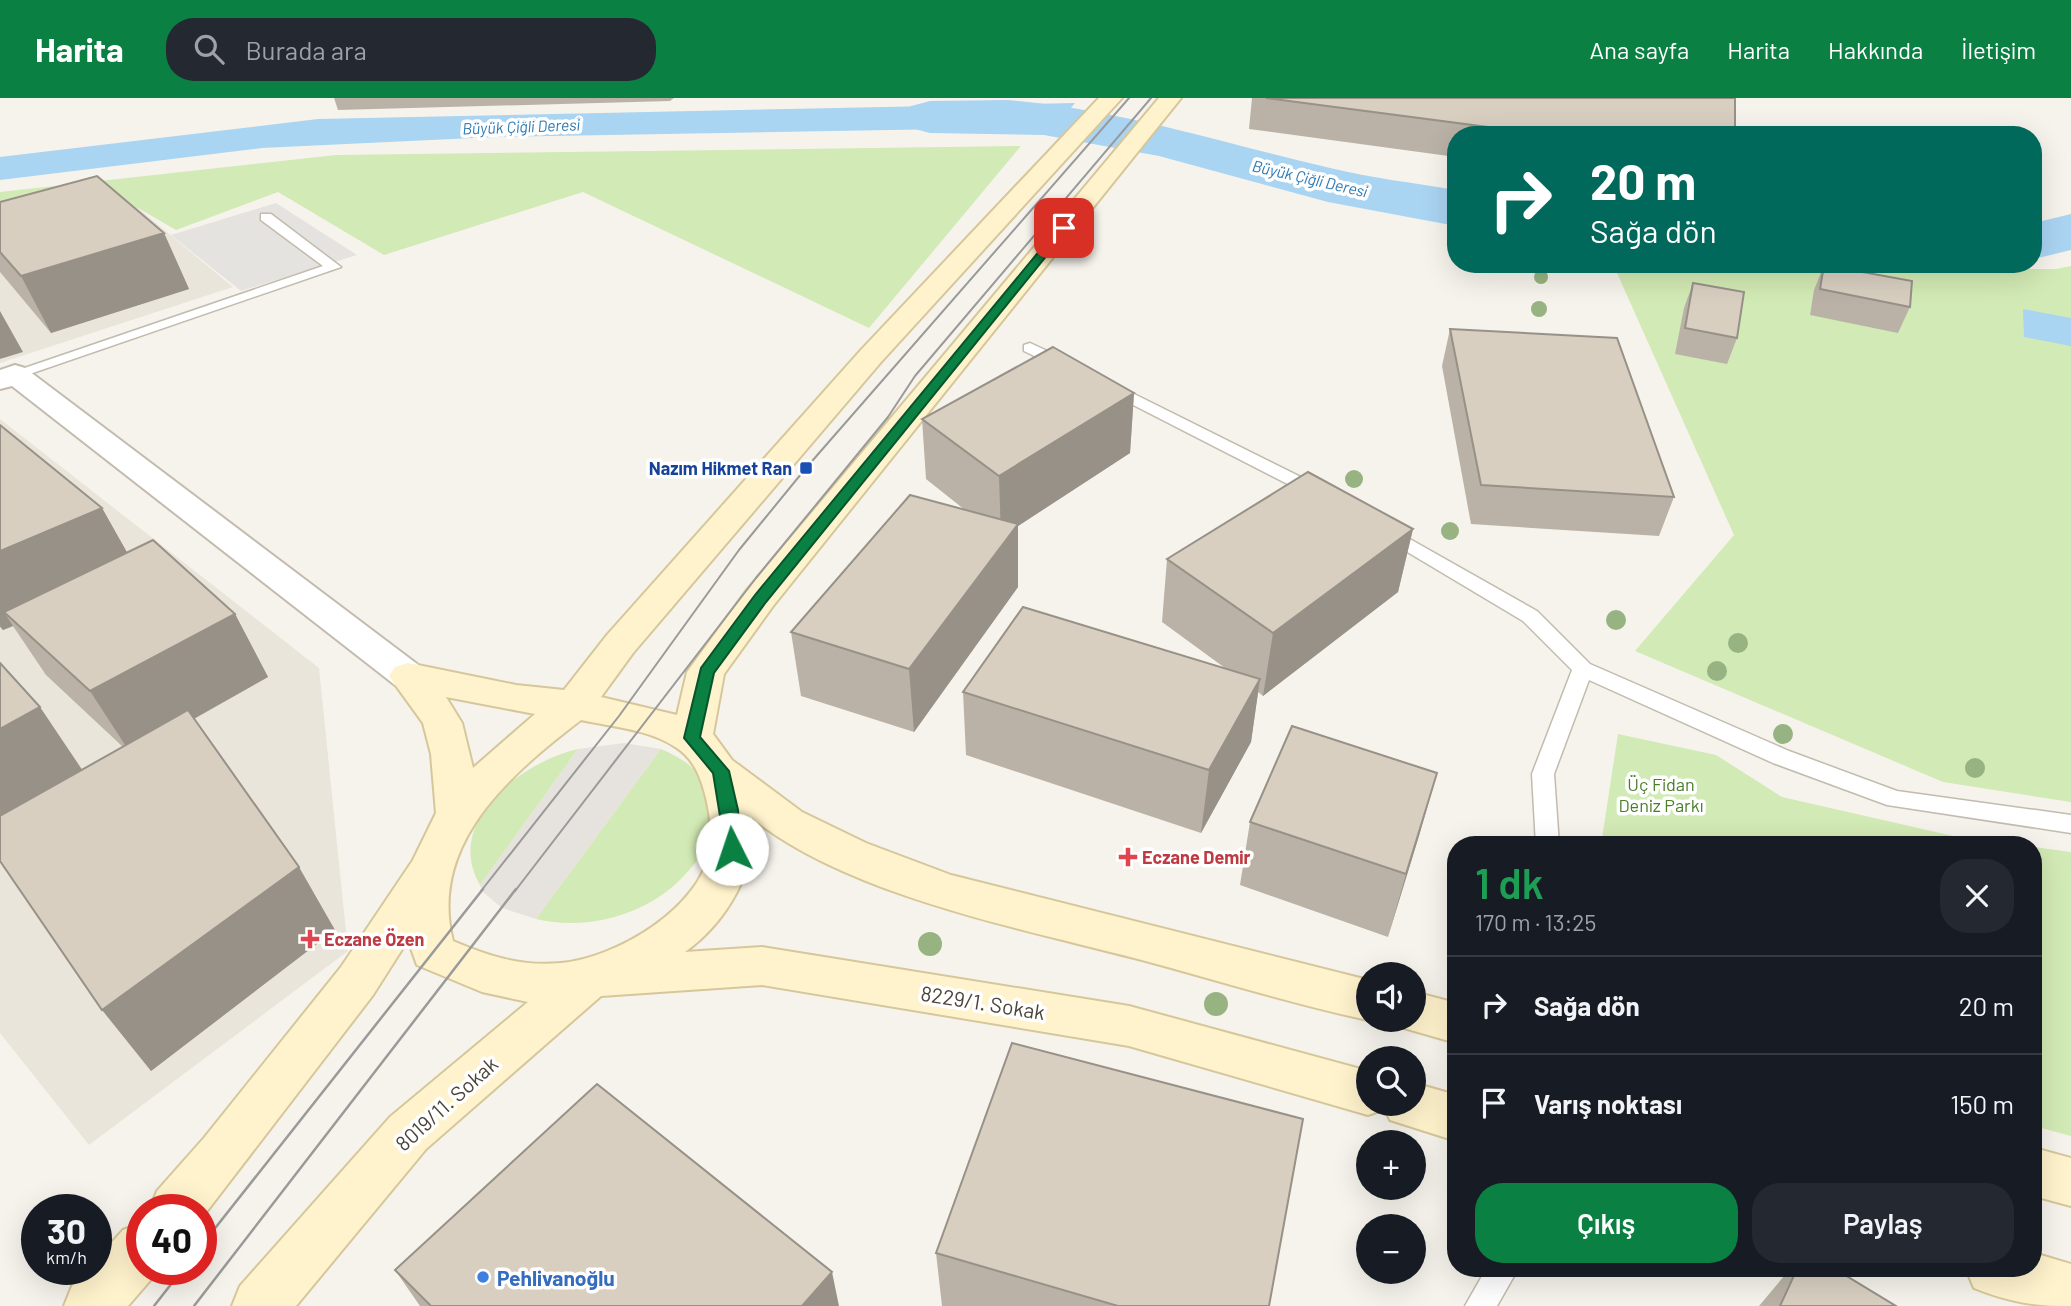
<!DOCTYPE html>
<html lang="tr">
<head>
<meta charset="utf-8">
<style>
  :root { --surface:#171b24; --page:#242831; --text:#f1f3f6; --muted:#9ea1a6; --line:#363941; --accent:#0b8043 }
  body { margin:0; font-family:Barlow,sans-serif; background:var(--page); color:var(--text); height:100vh; display:flex; flex-direction:column; font-size:26px; white-space:nowrap }
  * { box-sizing:border-box; margin:0 }
  p { font-size:23px; color:var(--muted) }
  .icon { flex:none; width:38px; height:38px; fill:none; stroke:currentColor; stroke-width:2; stroke-linecap:round; stroke-linejoin:round }
  .map { position:relative; flex:1; overflow:hidden }
  .side { position:absolute; left:1447px; top:738px; width:595px; height:441px; display:flex; flex-direction:column; background:var(--surface); border-radius:28px; box-shadow:0 7px 28px #0002 }
  .side>* { flex:none }
  .guide { position:absolute; left:1447px; top:28px; width:595px; height:147px; border-radius:28px; box-shadow:0 7px 28px #0002; background:#00695c; color:#fff; overflow:hidden }
  .controls { position:absolute; left:1356px; top:864px; display:grid; gap:14px }
  .controls a { display:grid; place-items:center; width:70px; height:70px; border-radius:50%; background:var(--surface); box-shadow:0 7px 28px #0002; font-size:35px }
  .speed { position:absolute; left:21px; top:1096px; display:flex; gap:14px; font-size:35px; font-weight:700; text-align:center }
  .speed>* { display:grid; place-content:center; width:91px; height:91px; border-radius:50%; background:var(--surface); box-shadow:0 7px 28px #0002; line-height:1 }
  .speed small { font-size:18px; font-weight:400 }
  .speed .limit { border:10px solid #d22; background:#fff; color:#111 }
  .pin { position:absolute; display:grid; place-items:center; width:60px; height:60px; color:#fff; margin:-30px; border-radius:14px; box-shadow:0 4px 10px #0006 }
  .me { position:absolute; width:77px; margin:-38px; rotate:356deg; stroke-linejoin:round; filter:drop-shadow(0 0 5px #0008) }
  .turn { display:flex; align-items:center; gap:24px; height:147px; padding:0 28px; font-size:32px }
  .turn .icon { width:91px; height:91px; stroke-width:2.5 }
  .turn b { display:block; font-size:49px; line-height:60px }
  .round { display:grid; place-items:center; flex:none; width:74px; height:74px; border-radius:28px; background:var(--page) }
  .head { display:flex; align-items:center; justify-content:space-between; height:119px; padding:0 28px }
  h1 { font-size:42px; font-weight:600; line-height:52px; color:#1e9e55 }
  .action { display:flex; gap:14px; margin-top:auto; padding:14px 28px }
  .action a { flex:1; height:80px; border-radius:28px; background:var(--accent); color:#fff; font-size:28px; font-weight:600; line-height:80px; text-align:center }
  .action a+a { background:var(--page); color:var(--text) }
  ul { padding:0; list-style:none }
  li { display:flex; align-items:center; gap:21px; height:98px; padding:0 28px; border-top:2px solid var(--line) }
  li div { flex:1 }
  li b { display:block; font-size:26px }
  li em { font-style:normal }
  header { display:flex; align-items:center; gap:42px; box-sizing:border-box; height:98px; padding:0 35px; background:var(--accent); color:#fff }
  header strong { font-size:33px }
  nav { display:flex; gap:38px; margin-inline-start:auto; font-size:24px }
  .search { width:490px; height:63px; background:var(--page); display:flex; align-items:center; gap:18px; box-sizing:border-box; padding:0 24px; border-radius:28px; color:var(--muted); font-size:26px }
  .map>svg:first-child { display:block }
</style>
</head>
<body>
<header>
<strong>Harita</strong>
<div class="search"><svg class="icon" aria-label="search" viewBox="0 0 24 24"><circle cx="10" cy="10" r="6"/><path d="M15 15l6 6"/></svg>Burada ara</div>
<nav><a>Ana sayfa</a><a>Harita</a><a>Hakkında</a><a>İletişim</a></nav>
</header>
<div class="map">
<svg width="2071" height="1208" viewBox="0 0 2071 1208">
  <rect width="100%" height="100%" fill="#f6f3ec"/>
  <!-- residential -->
  <path fill="#eae5da" d="M138,110L233,189L0,265V151Z
    M0,321L319,570L348,853L89,1047L0,935Z"/>
  <!-- industrial -->
  <path fill="#e6e2dd" d="M624,645L661,651L536,821L502,810L483,794L480,787L578,651Z"/>
  <!-- green -->
  <path fill="#d2eab5" d="M1021,48L869,230L583,94L384,157L278,94L176,132L138,110L0,151V94L336,57Z
    M1613,166L1808,172L2056,171L2071,168V704L1943,684L1635,553L1734,437Z
    M1618,636L1716,657L1782,699L1962,740L2020,747H1601Z
    M578,651L480,787C443,723 522,664 578,651Z
    M661,651C693,665 707,678 710,713C710,719 712,728 711,734C709,748 699,761 690,771C654,815 591,834 536,821Z
    M2034,749L2071,754V1038L2034,1028Z"/>
  <!-- parking -->
  <path fill="#e5e3e0" d="M276,105L357,157L241,193L171,137Z"/>
  <!-- water -->
  <path fill="#a9d4f2" d="M1075,5L1048,37L1003,30L494,39L262,50L0,82V59L318,21Z
    M2023,211L2071,220V248L2024,239Z"/>
  <g fill="none" stroke-linecap="round" stroke-linejoin="round">
    <!-- river -->
    <path fill="#a9d4f2" fill-rule="evenodd" d="M1008,2C1119,11 1223,45 1330,70C1372,80 1414,85 1456,92V128L1328,104L1159,58L1044,37L930,35L911,30L903,19L911,8L930,3Z
      M2071,116V152L2034,161V125Z"/>
    <defs>
      <path id="lane" d="M261,116H271L341,169L21,279H9L7,276L323,168L261,122Z
        M1030,245L1071,264L1073,267L1065,272L1059,270L1024,253V247Z
        M1110,284L1327,392L1330,396L1321,401L1315,400L1104,292V286Z
        M1385,427L1537,513L1590,566L1789,653L1897,693L2071,717V735L1887,707L1773,665L1589,582L1554,676L1559,747H1536L1532,676L1572,572L1523,523L1379,437L1376,433Z
        M1486,1171H1518L1497,1208H1465Z"/>
      <path id="street" d="M15,267L25,270L421,569L427,578L421,587L408,591L395,587L12,288L0,291V272Z"/>
      <path id="secondary" d="M1099,0H1122L881,264L633,555L601,599L677,617L687,574L747,492L1159,0H1181L773,508L724,576L713,636L732,662L802,714L866,745L951,777L1368,882V922C1291,906 1214,881 1138,861C1019,830 848,797 752,720C759,770 726,825 685,854L762,849L1129,908L1368,973V1006H1414V985L1456,997V1043L1390,1022L1385,1011L1368,1017L1129,948L762,887L601,898L426,1051L296,1208H232L240,1188L390,1019L528,904L482,894L417,867L408,842L373,897L201,1121V1111H150L157,1093L204,1040L341,869L413,762L436,715L431,656L423,625L389,578L395,569L408,565L516,587L564,592L607,537L861,252ZM446,599L535,616L473,670L462,625ZM581,622C613,629 649,631 677,650C696,663 702,683 707,704C710,719 713,737 710,752C700,811 616,860 561,865C522,869 488,858 453,843C428,745 512,675 581,622Z
        M1414,894L1456,905V945L1397,928L1394,922H1414Z
        M2034,1050L2071,1060V1108L2034,1098Z
        M142,1125V1171H160L128,1208H64L72,1188L88,1171H96V1162L123,1132Z
        M2034,1155L2071,1166V1208C2033,1208 2009,1204 1974,1190L1966,1171H2034Z"/>
    </defs>
    <!-- lane casing -->
    <use href="#lane" stroke="#c2bbae" stroke-width="3"/>
    <!-- street casing -->
    <use href="#street" stroke="#c2bbae" stroke-width="4"/>
    <!-- secondary casing -->
    <use href="#secondary" stroke="#d6c79b" stroke-width="4"/>
    <!-- lane -->
    <use href="#lane" fill="#fff" fill-rule="evenodd"/>
    <!-- street -->
    <use href="#street" fill="#fff" fill-rule="evenodd"/>
    <!-- secondary -->
    <use href="#secondary" fill="#fff3cd" fill-rule="evenodd"/>
    <!-- tram-far1 -->
    <path stroke="#9a9a9a" stroke-width="2" d="M481,793L619,618L739,452L806,370L1129,0
      M515,793L756,480L888,319L915,278L1151,0"/>
    <!-- tram -->
    <path stroke="#9a9a9a" stroke-width="2.5" d="M201,1148L483,791
      M154,1208L183,1171
      M194,1208L516,791"/>
  </g>
  <!-- trees -->
  <g fill="#97b381">
    <circle cx="1541" cy="179" r="7"/>
    <circle cx="1539" cy="211" r="8"/>
    <circle cx="1354" cy="381" r="9"/>
    <circle cx="1450" cy="433" r="9"/>
    <circle cx="1616" cy="522" r="10"/>
    <circle cx="1738" cy="545" r="10"/>
    <circle cx="1717" cy="573" r="10"/>
    <circle cx="1783" cy="636" r="10"/>
    <circle cx="1975" cy="670" r="10"/>
    <circle cx="930" cy="846" r="12"/>
    <circle cx="1216" cy="906" r="12"/>
  </g>
  <!-- wall -->
  <path fill="#bab2a6" d="M334,0H674L670,3L338,12Z
    M1252,0H1735V37H1456V59L1249,31Z
    M0,104L164,135L189,191L51,235L0,174Z
    M1824,167L1910,209L1898,235L1810,217L1814,192Z
    M1693,185L1737,240L1727,266L1675,256L1684,210Z
    M1450,231L1674,399L1659,438L1471,426L1442,268Z
    M1134,295L1130,355L1018,428V489L914,634L801,598L791,534L965,412L926,381L922,321Z
    M0,327L102,410L127,455L235,516L268,579L194,621L335,832L151,973L83,672L123,649L46,577L13,528L3,532L0,529Z
    M1413,431L1398,494L1263,598L1258,594L1251,644L1201,735L966,657L963,594L1225,570L1162,524L1167,461Z
    M1437,675L1388,839L1240,787L1250,724Z
    M936,1155L1269,1208H942Z
    M1790,1171H1835L1896,1208H1759Z
    M395,1172L839,1208H420Z"/>
  <!-- shaded-wall -->
  <path fill="#979187" d="M164,135L189,191L51,235L21,178Z
    M0,213L23,254L0,261Z
    M1134,295L1130,355L1018,428V489L914,634L909,571L1001,439L999,378Z
    M102,410L137,472L4,514L13,528L3,532L0,528V453Z
    M1413,431L1398,494L1263,598L1273,535Z
    M235,516L268,579L131,656L90,593Z
    M1260,581L1251,644L1201,735L1209,672Z
    M40,609L83,673L0,721V631Z
    M1437,675L1419,738L1388,839L1406,776Z
    M299,769L335,832L151,973L102,912Z
    M832,1174L839,1208H802Z"/>
  <!-- building -->
  <path fill="#d8cfc1" stroke="#979187" stroke-width="2" d="M1266,0H1735V37H1495V30Z
    M97,78L164,135L21,178L0,154V104Z
    M1824,167L1912,183L1910,209L1820,191Z
    M1693,185L1744,194L1737,240L1685,230Z
    M1450,231L1617,240L1674,399L1481,387Z
    M1053,249L1134,295L999,378L922,321Z
    M0,327L102,410L0,453Z
    M1308,374L1413,431L1273,535L1167,461Z
    M910,397L1018,426L909,571L791,534Z
    M153,442L235,516L90,593L4,514Z
    M1023,509L1260,581L1209,672L963,594Z
    M0,565L40,609L0,631Z
    M188,612L299,769L102,912L0,763V718Z
    M1292,628L1437,675L1406,776L1250,724Z
    M1012,945L1303,1021L1269,1208H1118L936,1155Z
    M597,986L832,1174L802,1208H431L395,1172Z
    M1797,1171H1835L1896,1208H1780Z"/>
  <!-- route -->
  <path fill="#0b8043" stroke="#07532c" stroke-width="2" d="M1060,128L1069,130L766,504L714,575L700,639L729,673L738,712L741,751L739,755H726L713,675L684,640L701,570L755,497Z"/>
  <!-- markers -->
  <rect fill="#1a4fb4" stroke="#fff" stroke-width="2.5" x="799" y="363" width="14" height="14" rx="3.5"/>
  <g fill="#e0444e" stroke="#fff" stroke-width="2.5">
    <path d="M1124.5 748.5h7v7h7v7h-7v7h-7v-7h-7v-7h7z"/>
    <path d="M306.5 830.5h7v7h7v7h-7v7h-7v-7h-7v-7h7z"/>
  </g>
  <circle fill="#3f7fe0" stroke="#fff" stroke-width="2.5" cx="483" cy="1179" r="7"/>
  <g text-anchor="middle" dominant-baseline="central" stroke-width="7" stroke-linejoin="round" paint-order="stroke">
    <!-- far-water labels -->
    <g font-size="16" font-style="italic" fill="#2e7ab2" stroke="#fff">
      <text transform="translate(521 28) rotate(-2)">Büyük Çiğli Deresi</text>
      <text transform="translate(1310 80) rotate(13)">Büyük Çiğli Deresi</text>
    </g>
    <!-- transit labels -->
    <g font-size="18" font-weight="bold" fill="#164399" stroke="#fff" text-anchor="end">
      <text x="792" y="370">Nazım Hikmet Ran</text>
    </g>
    <!-- park labels -->
    <g font-size="18" fill="#4a7f2a" stroke="#fff">
      <text x="1661" y="686">Üç Fidan<tspan x="1661" dy="21">Deniz Parkı</tspan></text>
    </g>
    <!-- health labels -->
    <g font-size="18" font-weight="bold" fill="#be3a42" stroke="#fff" text-anchor="start">
      <text x="1142" y="759">Eczane Demir</text>
      <text x="324" y="841">Eczane Özen</text>
    </g>
    <!-- near-street labels -->
    <g font-size="21" fill="#4b4439" stroke="#fff">
      <text transform="translate(983 904) rotate(9)">8229/1. Sokak</text>
      <text transform="translate(446 1005) rotate(-42)">8019/11. Sokak</text>
    </g>
    <!-- near-shop labels -->
    <g font-size="21" font-weight="bold" fill="#366cbe" stroke="#fff" text-anchor="start">
      <text x="497" y="1179">Pehlivanoğlu</text>
    </g>
  </g>
</svg>
<div class="controls">
<a><svg class="icon" aria-label="sound" viewBox="0 0 24 24"><path d="M4 9h4l5-4v14l-5-4H4zM17 9q2 3 0 6"/></svg></a>
<a><svg class="icon" aria-label="search" viewBox="0 0 24 24"><circle cx="10" cy="10" r="6"/><path d="M15 15l6 6"/></svg></a>
<a>+</a>
<a>−</a>
</div>
<div class="speed"><div>30<small>km/h</small></div><div class="limit">40</div></div>
<div class="pin" style="left:1064px;top:130px;background:#d93025"><svg class="icon" aria-label="arrive" viewBox="0 0 24 24"><path d="M6 21V4h12l-3 4 3 4H6"/></svg></div>
<svg class="me" style="left:732px;top:751px" viewBox="-20 -20 40 40"><circle r="19" fill="#fff"/><path d="M0-13L10 11 0 6-10 11z" fill="#0b8043"/></svg>
<div class="guide">
<div class="turn"><svg class="icon" aria-label="right" viewBox="0 0 24 24"><path d="M7 20v-9h11M14 6l5 5-5 5"/></svg><div><b>20 m</b>Sağa dön</div></div>
</div>
<section class="side">
<div class="head"><div><h1>1 dk</h1><p>170 m · 13:25</p></div><a class="round"><svg class="icon" aria-label="close" viewBox="0 0 24 24"><path d="M6 6l12 12M18 6L6 18"/></svg></a></div>
<ul>
<li><svg class="icon" aria-label="right" viewBox="0 0 24 24"><path d="M7 20v-9h11M14 6l5 5-5 5"/></svg><div><b>Sağa dön</b></div><em>20 m</em></li>
<li><svg class="icon" aria-label="arrive" viewBox="0 0 24 24"><path d="M6 21V4h12l-3 4 3 4H6"/></svg><div><b>Varış noktası</b></div><em>150 m</em></li>
</ul>
<div class="action"><a>Çıkış</a><a>Paylaş</a></div>
</section>
</div>
</body>
</html>
